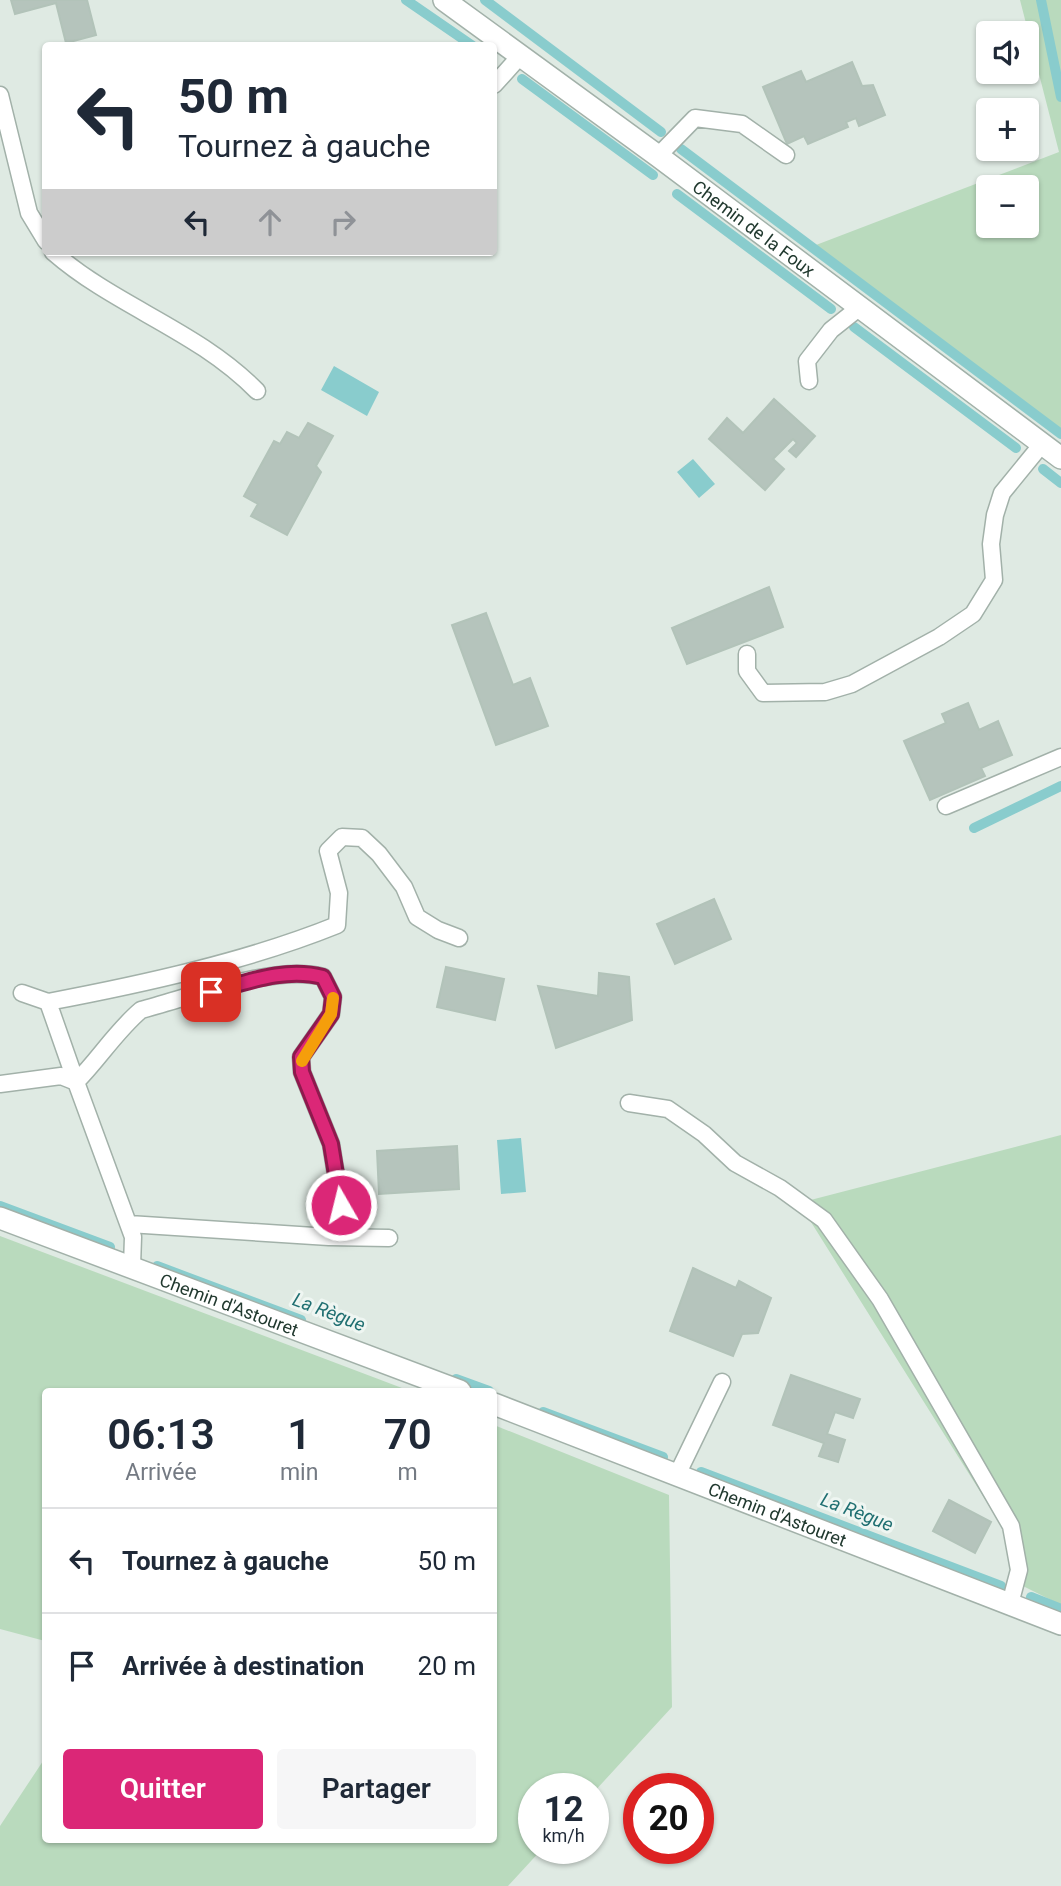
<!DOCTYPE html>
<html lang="fr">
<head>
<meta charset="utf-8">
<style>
  :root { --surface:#fff; --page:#f6f6f7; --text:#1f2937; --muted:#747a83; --line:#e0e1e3; --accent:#db2777 }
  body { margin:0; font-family:Roboto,sans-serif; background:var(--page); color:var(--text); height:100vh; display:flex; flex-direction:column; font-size:26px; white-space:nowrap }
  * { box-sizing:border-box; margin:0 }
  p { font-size:23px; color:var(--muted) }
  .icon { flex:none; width:38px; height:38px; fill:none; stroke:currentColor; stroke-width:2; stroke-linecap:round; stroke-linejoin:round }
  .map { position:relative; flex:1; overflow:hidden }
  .sheet { position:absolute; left:42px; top:1388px; width:455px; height:455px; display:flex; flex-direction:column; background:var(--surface); border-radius:7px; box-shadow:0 2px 5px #0004 }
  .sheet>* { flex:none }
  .top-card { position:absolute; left:42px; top:42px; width:455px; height:214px; border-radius:7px; box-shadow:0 2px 5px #0004; background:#fff; color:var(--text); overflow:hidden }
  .tools { position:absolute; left:976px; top:21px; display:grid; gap:14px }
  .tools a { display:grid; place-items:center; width:63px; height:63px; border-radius:7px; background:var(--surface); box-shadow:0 2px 5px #0004; font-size:35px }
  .speed { position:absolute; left:518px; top:1773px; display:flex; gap:14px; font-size:35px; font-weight:700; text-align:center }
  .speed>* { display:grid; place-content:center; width:91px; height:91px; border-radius:50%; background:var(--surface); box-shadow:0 2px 5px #0004; line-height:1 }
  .speed small { font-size:18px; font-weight:400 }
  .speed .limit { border:10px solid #d22; background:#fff; color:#111 }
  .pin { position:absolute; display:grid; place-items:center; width:60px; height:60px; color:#fff; margin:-30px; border-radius:14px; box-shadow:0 4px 10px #0006 }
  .me { position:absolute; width:77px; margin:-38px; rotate:352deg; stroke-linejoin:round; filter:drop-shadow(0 0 5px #0008) }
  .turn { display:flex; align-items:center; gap:24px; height:147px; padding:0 21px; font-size:32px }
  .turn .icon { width:91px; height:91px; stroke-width:2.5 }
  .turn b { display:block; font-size:49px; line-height:60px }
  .lanes { display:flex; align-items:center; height:66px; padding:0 21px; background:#0003; justify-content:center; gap:35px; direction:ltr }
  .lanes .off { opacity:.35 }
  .eta { display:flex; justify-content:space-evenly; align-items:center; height:119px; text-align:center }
  .eta b { font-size:42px; font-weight:600; line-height:49px }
  .cta { display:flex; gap:14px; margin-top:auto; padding:14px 21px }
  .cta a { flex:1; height:80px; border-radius:7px; background:var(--accent); color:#fff; font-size:28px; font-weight:600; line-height:80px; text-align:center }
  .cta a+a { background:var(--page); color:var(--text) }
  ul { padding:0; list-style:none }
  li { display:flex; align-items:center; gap:21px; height:105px; padding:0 21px; border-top:2px solid var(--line) }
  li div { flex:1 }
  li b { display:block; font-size:26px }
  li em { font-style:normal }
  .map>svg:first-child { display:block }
</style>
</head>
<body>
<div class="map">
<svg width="1061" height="1886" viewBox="0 0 1061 1886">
  <rect width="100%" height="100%" fill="#dfeae3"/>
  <!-- green -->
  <path fill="#b9dabd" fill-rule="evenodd" d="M1020,0H1061V436L813,249L816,245L1059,152ZM989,187H1027V226H989Z
    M1061,1135V1605L1017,1583L1003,1528L799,1203Z
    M0,1236L402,1388L410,1391H46L45,1641L0,1629Z
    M494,1425L669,1495L672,1707L593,1793V1788H534V1848H543L508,1886H0V1826L45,1758L46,1839H494Z"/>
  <!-- water -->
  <path fill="#89cccd" d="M334,366L379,392L367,416L321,390Z
    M693,459L715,484L699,498L677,472Z
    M521,1138L526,1192L501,1194L497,1140Z"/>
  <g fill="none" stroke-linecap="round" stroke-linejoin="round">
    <!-- stream -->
    <path stroke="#89cccd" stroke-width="10" d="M406,0L473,46
      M485,0L661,132
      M1041,0L1061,97
      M522,79L653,175
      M681,149L1061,434
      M677,194L831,309
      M854,327L1016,448
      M1043,469L1061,483
      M974,828L1061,786
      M0,1206L110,1247
      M157,1266L301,1320
      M456,1379L489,1391
      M543,1412L663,1457
      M701,1472L1001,1586
      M1031,1597L1061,1609"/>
  </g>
  <!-- building -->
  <path fill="#b5c4bc" stroke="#b2c3b9" stroke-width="2" d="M11,0H87L96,35L66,43L56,3L15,14Z
    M852,62L862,86L873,85L885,115L859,126L856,118L846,122L848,127L808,144L804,136L787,144L763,87L801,71L806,82Z
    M774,399L815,436L796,457L789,451L797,443L793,439L773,459L784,469L765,490L709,439L727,418L743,433Z
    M308,423L333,436L316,466L321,472L287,535L251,516L258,504L244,496L274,441L280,444L287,432L299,438Z
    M769,587L783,627L687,664L672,628Z
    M486,613L513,685L530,678L548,726L496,745L452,625Z
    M968,703L979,730L998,721L1012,755L981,768L985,776L930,800L904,741L946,723L942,714Z
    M714,899L731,939L675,964L657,924Z
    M446,967L504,979L495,1020L437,1007Z
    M599,973L629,977L632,1020L556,1048L538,986L598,996Z
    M457,1146L459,1189L379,1194L377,1151Z
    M693,1268L736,1288L739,1281L771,1298L758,1333L742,1334L733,1356L670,1331Z
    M791,1375L860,1399L853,1418L835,1412L827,1434L845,1440L838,1462L819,1456L824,1443L773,1425Z
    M949,1500L991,1522L975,1553L933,1531Z"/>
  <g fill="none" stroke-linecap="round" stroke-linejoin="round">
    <defs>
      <path id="service" d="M494,85L521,55
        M0,95L29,213L46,241
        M658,156L695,118L742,124L786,155
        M53,252C116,307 197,330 257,391
        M809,381L807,361L831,330L860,307
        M747,654V671L763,693L825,692L852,684L939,637L973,614L994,580L991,544L995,515L1002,493L1042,444
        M946,806L1061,757
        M22,993L48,1002L76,1082C99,1059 116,1031 141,1010C191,997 275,964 323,977L333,997L331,1014L301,1057L302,1072L331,1144L346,1237
        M48,1002C143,984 248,961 337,925L339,893L328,851L342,837L362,838L379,854L404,887L417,917L438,930L459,938
        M0,1084L61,1076L76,1082L133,1237L132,1266
        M629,1103L668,1109L704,1134L735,1163L780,1188L824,1220L880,1299L1011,1526L1019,1570L1010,1604
        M129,1224L329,1237L389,1238
        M677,1475L722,1382"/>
      <g id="minor">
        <path id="s1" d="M444,0L658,156L1061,458"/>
        <path id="s2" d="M0,1218L460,1391"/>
        <path id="s3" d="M494,1404L1061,1624"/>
      </g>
    </defs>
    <!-- service casing -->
    <use href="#service" stroke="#a2b1a9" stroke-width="19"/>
    <!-- minor casing -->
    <use href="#minor" stroke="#a2b1a9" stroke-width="24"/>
    <!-- service -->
    <use href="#service" stroke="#fff" stroke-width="16"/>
    <!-- minor -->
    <use href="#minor" stroke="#fff" stroke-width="21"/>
  </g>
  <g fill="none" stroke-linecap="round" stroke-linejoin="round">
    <defs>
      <path id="route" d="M211,992C248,982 285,967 323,977L333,997L331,1014L301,1057L302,1072L331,1144L341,1205"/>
    </defs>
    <!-- route casing -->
    <use href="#route" stroke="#8e194d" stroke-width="18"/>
    <!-- route -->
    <use href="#route" stroke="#db2777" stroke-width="12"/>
    <!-- slow -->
    <path stroke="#f59e0b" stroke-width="12" d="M302,1061L331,1014L333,998"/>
  </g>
  <g text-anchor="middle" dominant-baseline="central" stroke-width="6" stroke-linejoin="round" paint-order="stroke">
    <!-- street labels -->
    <g font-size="18" fill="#21392f" stroke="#eff6f2">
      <text stroke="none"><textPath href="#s1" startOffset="385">Chemin de la Foux</textPath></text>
      <text stroke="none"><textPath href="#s2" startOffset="245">Chemin d'Astouret</textPath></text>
      <text stroke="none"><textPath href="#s3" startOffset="304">Chemin d'Astouret</textPath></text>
    </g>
    <!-- water labels -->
    <g font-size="19" font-style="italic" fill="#1f6f71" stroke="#eff6f2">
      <text transform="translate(329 1312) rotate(21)">La Règue</text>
      <text transform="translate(857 1512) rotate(21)">La Règue</text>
    </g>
  </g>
</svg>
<div class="tools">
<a><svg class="icon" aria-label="sound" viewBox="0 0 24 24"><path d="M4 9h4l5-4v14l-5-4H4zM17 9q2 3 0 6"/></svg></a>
<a>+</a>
<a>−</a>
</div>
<div class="speed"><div>12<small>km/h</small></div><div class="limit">20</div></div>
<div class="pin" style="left:211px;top:992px;background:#d93025"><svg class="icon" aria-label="arrive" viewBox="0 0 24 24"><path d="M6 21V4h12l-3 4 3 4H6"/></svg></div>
<svg class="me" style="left:341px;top:1205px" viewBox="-20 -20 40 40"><circle r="17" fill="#db2777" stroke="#fff" stroke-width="3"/><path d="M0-11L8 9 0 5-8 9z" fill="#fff"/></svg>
<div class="top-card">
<div class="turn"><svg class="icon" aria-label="left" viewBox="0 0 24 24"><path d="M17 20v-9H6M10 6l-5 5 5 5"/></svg><div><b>50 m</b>Tournez à gauche</div></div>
<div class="lanes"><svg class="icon" aria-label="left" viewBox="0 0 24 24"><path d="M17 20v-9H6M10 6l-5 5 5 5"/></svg><svg class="icon off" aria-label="ahead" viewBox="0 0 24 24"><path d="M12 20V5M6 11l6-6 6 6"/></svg><svg class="icon off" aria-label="right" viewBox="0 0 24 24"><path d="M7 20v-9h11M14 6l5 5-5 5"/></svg></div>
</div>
<section class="sheet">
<div class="eta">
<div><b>06:13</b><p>Arrivée</p></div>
<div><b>1</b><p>min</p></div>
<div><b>70</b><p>m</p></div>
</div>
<ul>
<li><svg class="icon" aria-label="left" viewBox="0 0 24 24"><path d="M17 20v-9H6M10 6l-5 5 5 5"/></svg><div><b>Tournez à gauche</b></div><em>50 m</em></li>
<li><svg class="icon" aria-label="arrive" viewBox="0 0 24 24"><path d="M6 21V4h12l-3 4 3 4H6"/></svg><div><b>Arrivée à destination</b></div><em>20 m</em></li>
</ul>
<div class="cta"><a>Quitter</a><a>Partager</a></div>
</section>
</div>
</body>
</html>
